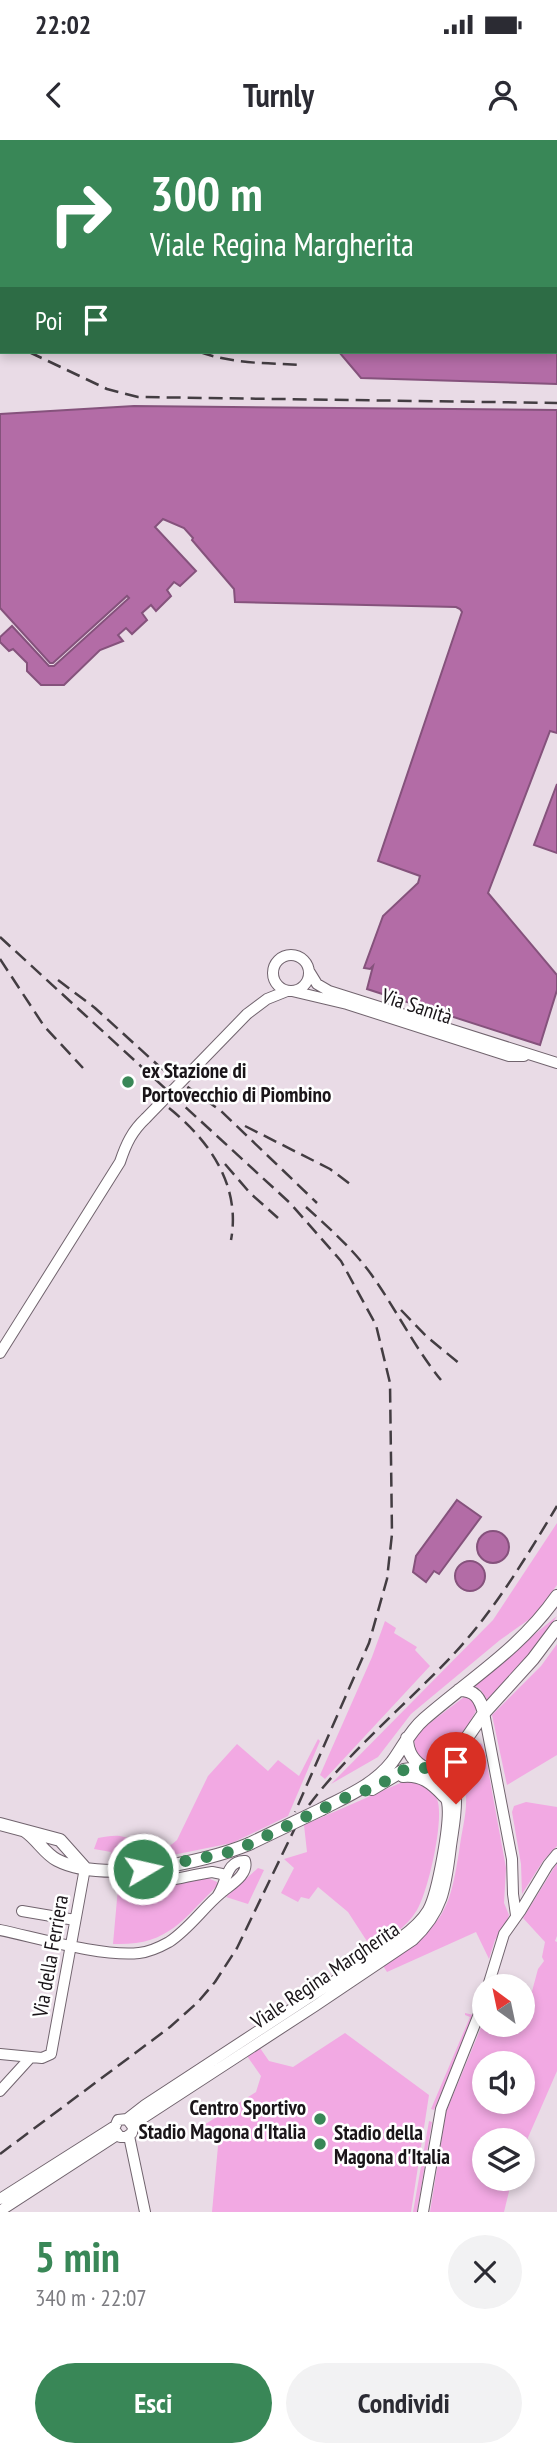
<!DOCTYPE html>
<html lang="it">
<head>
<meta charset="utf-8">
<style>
  :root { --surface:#fff; --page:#f2f2f3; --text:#2b2b33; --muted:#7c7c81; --accent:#398757 }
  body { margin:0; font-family:"PT Sans Narrow",sans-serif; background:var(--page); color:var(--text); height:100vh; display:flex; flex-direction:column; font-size:26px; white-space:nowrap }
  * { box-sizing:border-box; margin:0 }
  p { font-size:23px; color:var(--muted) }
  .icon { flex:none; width:38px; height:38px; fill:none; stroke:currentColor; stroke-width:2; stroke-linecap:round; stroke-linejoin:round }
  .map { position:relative; height:2072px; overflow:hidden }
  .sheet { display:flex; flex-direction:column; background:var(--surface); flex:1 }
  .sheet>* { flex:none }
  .banner { position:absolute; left:0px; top:0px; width:558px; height:214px; box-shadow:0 4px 10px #0003; background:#398757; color:#fff; overflow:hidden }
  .needle { width:46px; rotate:327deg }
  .buttons { position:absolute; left:472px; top:1834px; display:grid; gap:14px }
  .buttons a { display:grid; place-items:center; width:63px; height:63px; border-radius:50%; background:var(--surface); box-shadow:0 4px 10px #0003; font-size:35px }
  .pin { position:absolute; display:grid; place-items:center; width:60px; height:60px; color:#fff; margin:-72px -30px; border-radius:50% 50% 50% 0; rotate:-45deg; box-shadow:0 0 7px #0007 }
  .pin .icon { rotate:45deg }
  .me { position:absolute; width:77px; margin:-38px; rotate:81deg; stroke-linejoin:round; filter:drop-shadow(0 0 5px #0008) }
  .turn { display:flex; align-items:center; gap:24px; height:147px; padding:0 35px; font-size:32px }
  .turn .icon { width:91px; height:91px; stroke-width:2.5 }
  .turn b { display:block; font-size:49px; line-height:60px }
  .then { display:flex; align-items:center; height:66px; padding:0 35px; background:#0003; gap:14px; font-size:26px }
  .round { display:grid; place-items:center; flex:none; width:74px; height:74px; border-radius:37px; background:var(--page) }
  .head { display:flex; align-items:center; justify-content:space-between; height:119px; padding:0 35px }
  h1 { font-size:42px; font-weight:700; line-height:52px; color:var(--accent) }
  .action { display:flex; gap:14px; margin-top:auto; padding:14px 35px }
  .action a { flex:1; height:80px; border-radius:42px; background:var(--accent); color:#fff; font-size:28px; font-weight:700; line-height:80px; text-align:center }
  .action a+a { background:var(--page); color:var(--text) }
  .status { display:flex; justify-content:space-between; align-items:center; height:49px; padding:0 35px; background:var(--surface); direction:ltr }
  .status svg { height:19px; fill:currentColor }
  header { display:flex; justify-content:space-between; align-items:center; height:91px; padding:0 35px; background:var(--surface); font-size:32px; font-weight:700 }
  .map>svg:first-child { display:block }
</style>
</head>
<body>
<div class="status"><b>22:02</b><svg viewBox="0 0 49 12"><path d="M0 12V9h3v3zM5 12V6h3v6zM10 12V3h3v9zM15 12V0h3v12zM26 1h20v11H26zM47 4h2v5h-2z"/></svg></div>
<header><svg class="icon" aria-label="back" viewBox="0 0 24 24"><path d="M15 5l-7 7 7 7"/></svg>Turnly<svg class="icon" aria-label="person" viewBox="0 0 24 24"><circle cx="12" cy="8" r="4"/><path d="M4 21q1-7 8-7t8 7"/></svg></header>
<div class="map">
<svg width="557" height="2072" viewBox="0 0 557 2072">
  <rect width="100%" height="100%" fill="#e9dbe6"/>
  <!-- green -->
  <path fill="#f2a9e3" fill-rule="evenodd" d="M557,1383V1445L534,1476L500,1500L411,1574L378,1617L331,1644L493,1480Z
    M557,1476L534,1510L487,1560L480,1549L472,1545Z
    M385,1481L396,1488L394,1493L417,1507L415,1510L430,1526L325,1639L320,1635L372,1517Z
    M557,1504V1615L507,1645L492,1575L541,1526Z
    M464,1557L473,1560L477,1567L475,1573C466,1587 450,1622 432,1623C426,1623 422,1619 417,1616L414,1600L422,1589Z
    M318,1599L320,1601L288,1676L232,1703L148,1720L109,1725L111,1712L94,1709L98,1698C105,1697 113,1695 120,1696C142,1700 157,1719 177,1700L208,1636L237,1604L268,1631L278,1620L299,1636Z
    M476,1601L482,1604L485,1613L506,1728L504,1763L509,1775L506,1785L495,1800L489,1819L476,1792L387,1832L382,1824C443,1784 449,1778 460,1705C462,1690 467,1673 466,1657C464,1647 458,1637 457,1626L464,1614Z
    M405,1641C417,1642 432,1646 437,1659C445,1678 428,1752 417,1770C406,1788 389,1798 372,1809L348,1772L318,1747L309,1759L301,1757L298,1762L281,1753L294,1728L284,1719L307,1712L304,1685Z
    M526,1662L557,1667V1706L543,1721L522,1754L521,1724L512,1672L514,1666Z
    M557,1723V1796L555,1801L557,1802V1931L523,2009V2000H485V2039H512L504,2072H430L446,1972L485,1878V1885H523L538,1829L544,1821L542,1817L545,1802L523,1778ZM485,1923H523V1962H485Z
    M258,1728L264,1730L248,1764L226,1757Z
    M208,1738L217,1742V1746C181,1781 168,1806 113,1804L118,1748H153Z
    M465,1873L474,1875L434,1970L431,1969L470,1877L465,1875Z
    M345,1893L429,1955L411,2072H212L218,2006L204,1985L256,1952L261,1936L247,1916L260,1908L269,1921L293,1927Z
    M429,1981L432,1982L417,2072H413Z"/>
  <!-- water -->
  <path fill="#b36ca6" stroke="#85527c" stroke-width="2" d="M382,0H557V244L361,238L339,212H556V2H381Z
    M134,266L557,270V593L550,591L488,753L557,835V850L540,905L367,849L373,826L370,829L364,828L383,776L418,743L420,736L378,721L462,472L460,469L456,467L235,462L234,449L192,400L193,398L184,388L163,379L155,387L196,431L180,446L174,442L167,450L171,456L156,471L151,465L142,473L147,480L132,494L126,488L118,495L123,501L100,510L64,545H41L27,531V523L13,509L9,511L0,502V497L12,486L49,526H54L129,458L127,456L53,523H50L0,468V274Z
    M557,644V713L534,705Z
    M457,1360L481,1377L439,1434L434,1431L426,1442L413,1432L416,1416Z
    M477 1407a16 16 0 1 1 32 0a16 16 0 1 1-32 0Z
    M455 1436a15 15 0 1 1 30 0a15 15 0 1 1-30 0Z"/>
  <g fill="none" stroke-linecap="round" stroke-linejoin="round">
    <defs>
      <path id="minor" d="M273 833a18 18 0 1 1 36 0a18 18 0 1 1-36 0Z
        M309,831L317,844L329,851L557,923
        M292,851L347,864L509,916H524
        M247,874L267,859L287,851
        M0,1213L120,1022C126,1004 132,991 146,978
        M484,1573L512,1719L513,1754L516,1775
        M112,1732C140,1754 180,1736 212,1732L222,1734L226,1740
        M22,1771L75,1780
        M0,1790C38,1798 102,1817 139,1813C150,1812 160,1807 169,1802C189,1789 203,1768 221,1753C230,1745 249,1735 245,1721C226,1720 227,1742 218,1755
        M488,1846L504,1794L521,1770L548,1725L557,1714
        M0,1914L42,1918L51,1914L85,1728
        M0,1951L30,1918
        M127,1979L133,1987L132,1993L126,1997H120L114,1989L118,1980L127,1979L145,1965L400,1798C411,1790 421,1782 428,1770C437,1754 451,1681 447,1662C444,1650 434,1639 427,1629
        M133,1987L140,1980L315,1866L413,1800C444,1771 446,1746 451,1706C453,1691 456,1677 456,1662C457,1647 450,1633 453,1618
        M129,1996L145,2072
        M0,2059L115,1986
        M0,2071L117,1995
        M423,2072L441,1969L485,1859"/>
      <path id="major" d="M459,1550C475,1550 480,1558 484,1573
        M407,1598C407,1613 414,1623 427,1629L443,1625L453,1618L484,1573L533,1519L557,1487
        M403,1636C421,1634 432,1643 444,1656
        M372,1649L404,1630L423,1627
        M322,1669C347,1656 374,1645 392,1622C403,1607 410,1591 424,1579C471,1538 520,1509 557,1456
        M0,1684L60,1700L85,1728
        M25,1691C37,1699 45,1714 57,1720C103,1744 203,1723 249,1704"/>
    </defs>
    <!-- minor casing -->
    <use href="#minor" stroke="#71646e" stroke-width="12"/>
    <!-- major casing -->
    <use href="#major" stroke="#71646e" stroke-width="14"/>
    <!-- minor -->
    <use href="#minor" stroke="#fff" stroke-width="10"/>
    <!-- major -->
    <use href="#major" stroke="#fff" stroke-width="12"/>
    <!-- rail -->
    <path stroke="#433d42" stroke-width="2.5" stroke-dasharray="14 7" stroke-linecap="butt" d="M0,201L2,202
      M29,212L107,249L138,257L557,263
      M200,212C233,224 267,223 302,225
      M0,797L290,1063L341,1121L376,1185L390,1243L392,1394L387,1439L369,1503L295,1672
      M0,819L44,886L83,928
      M58,840L95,868L161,928L221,971L317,1063
      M169,968C210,1001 241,1046 231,1100
      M245,986L330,1029L354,1047
      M225,1024L250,1053L278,1078
      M306,1067C329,1088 353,1109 371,1134C396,1169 414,1207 441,1240
      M401,1170L426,1196L460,1224
      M309,1665C350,1611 403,1567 450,1518C493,1473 525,1419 557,1366
      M0,2014L170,1887L198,1862L215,1842L237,1808L295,1688"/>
    <defs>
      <path id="minor-bridge" d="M146,978L247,874"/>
      <path id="major-bridge" d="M249,1704L322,1669"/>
    </defs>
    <!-- minor-bridge casing -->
    <use href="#minor-bridge" stroke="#71646e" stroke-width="12" stroke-linecap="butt"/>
    <!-- major-bridge casing -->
    <use href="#major-bridge" stroke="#71646e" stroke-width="14" stroke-linecap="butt"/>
    <!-- minor-bridge -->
    <use href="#minor-bridge" stroke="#fff" stroke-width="10"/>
    <!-- major-bridge -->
    <use href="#major-bridge" stroke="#fff" stroke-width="12"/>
  </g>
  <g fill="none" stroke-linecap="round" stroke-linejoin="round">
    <!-- route -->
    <path stroke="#398757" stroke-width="12" stroke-dasharray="0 21.6" d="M143,1729L222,1714L239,1709L351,1655L374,1648L404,1630L437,1627L453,1618L452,1627L456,1664"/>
  </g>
  <!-- markers -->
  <g fill="#398757" stroke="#fff" stroke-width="2.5">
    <circle cx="128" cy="942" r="7"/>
    <circle cx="320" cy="1979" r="7"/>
    <circle cx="320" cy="2004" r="7"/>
  </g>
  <g text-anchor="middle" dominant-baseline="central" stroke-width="5" stroke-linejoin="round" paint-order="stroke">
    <!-- street labels -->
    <g font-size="21" fill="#1a1519" stroke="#fff">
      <text transform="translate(417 866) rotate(18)">Via Sanità</text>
      <text transform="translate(50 1816) rotate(-80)">Via della Ferriera</text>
      <text transform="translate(325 1835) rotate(-34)">Viale Regina Margherita</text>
    </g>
    <!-- poi labels -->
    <g font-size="21" font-weight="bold" fill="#1a1519" stroke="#fff" text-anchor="start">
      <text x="142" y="930">ex Stazione di<tspan x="142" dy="24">Portovecchio di Piombino</tspan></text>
      <text x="306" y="1967" text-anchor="end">Centro Sportivo<tspan x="306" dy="24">Stadio Magona d'Italia</tspan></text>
      <text x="334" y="1992">Stadio della<tspan x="334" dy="24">Magona d'Italia</tspan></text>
    </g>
  </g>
</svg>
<div class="buttons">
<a><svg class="needle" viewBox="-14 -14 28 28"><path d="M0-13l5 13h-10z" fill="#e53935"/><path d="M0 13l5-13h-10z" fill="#7c7c81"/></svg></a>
<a><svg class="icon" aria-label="sound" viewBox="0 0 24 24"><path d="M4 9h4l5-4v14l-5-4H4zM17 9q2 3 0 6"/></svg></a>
<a><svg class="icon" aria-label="layers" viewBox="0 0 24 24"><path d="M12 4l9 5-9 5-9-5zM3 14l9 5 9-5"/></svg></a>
</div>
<div class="pin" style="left:456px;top:1664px;background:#d93025"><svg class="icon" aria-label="arrive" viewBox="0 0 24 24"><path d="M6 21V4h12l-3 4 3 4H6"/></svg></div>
<svg class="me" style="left:143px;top:1729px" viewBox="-20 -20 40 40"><circle r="17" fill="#398757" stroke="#fff" stroke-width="3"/><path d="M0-11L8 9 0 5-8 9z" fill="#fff"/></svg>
<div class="banner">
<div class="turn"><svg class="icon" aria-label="right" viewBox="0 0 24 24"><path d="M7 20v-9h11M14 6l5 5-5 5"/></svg><div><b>300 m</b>Viale Regina Margherita</div></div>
<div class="then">Poi<svg class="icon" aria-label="arrive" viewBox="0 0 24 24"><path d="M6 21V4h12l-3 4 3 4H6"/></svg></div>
</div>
</div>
<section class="sheet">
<div class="head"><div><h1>5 min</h1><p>340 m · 22:07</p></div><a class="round"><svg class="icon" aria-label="close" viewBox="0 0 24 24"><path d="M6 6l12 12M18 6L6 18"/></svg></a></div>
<div class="action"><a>Esci</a><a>Condividi</a></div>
</section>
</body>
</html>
